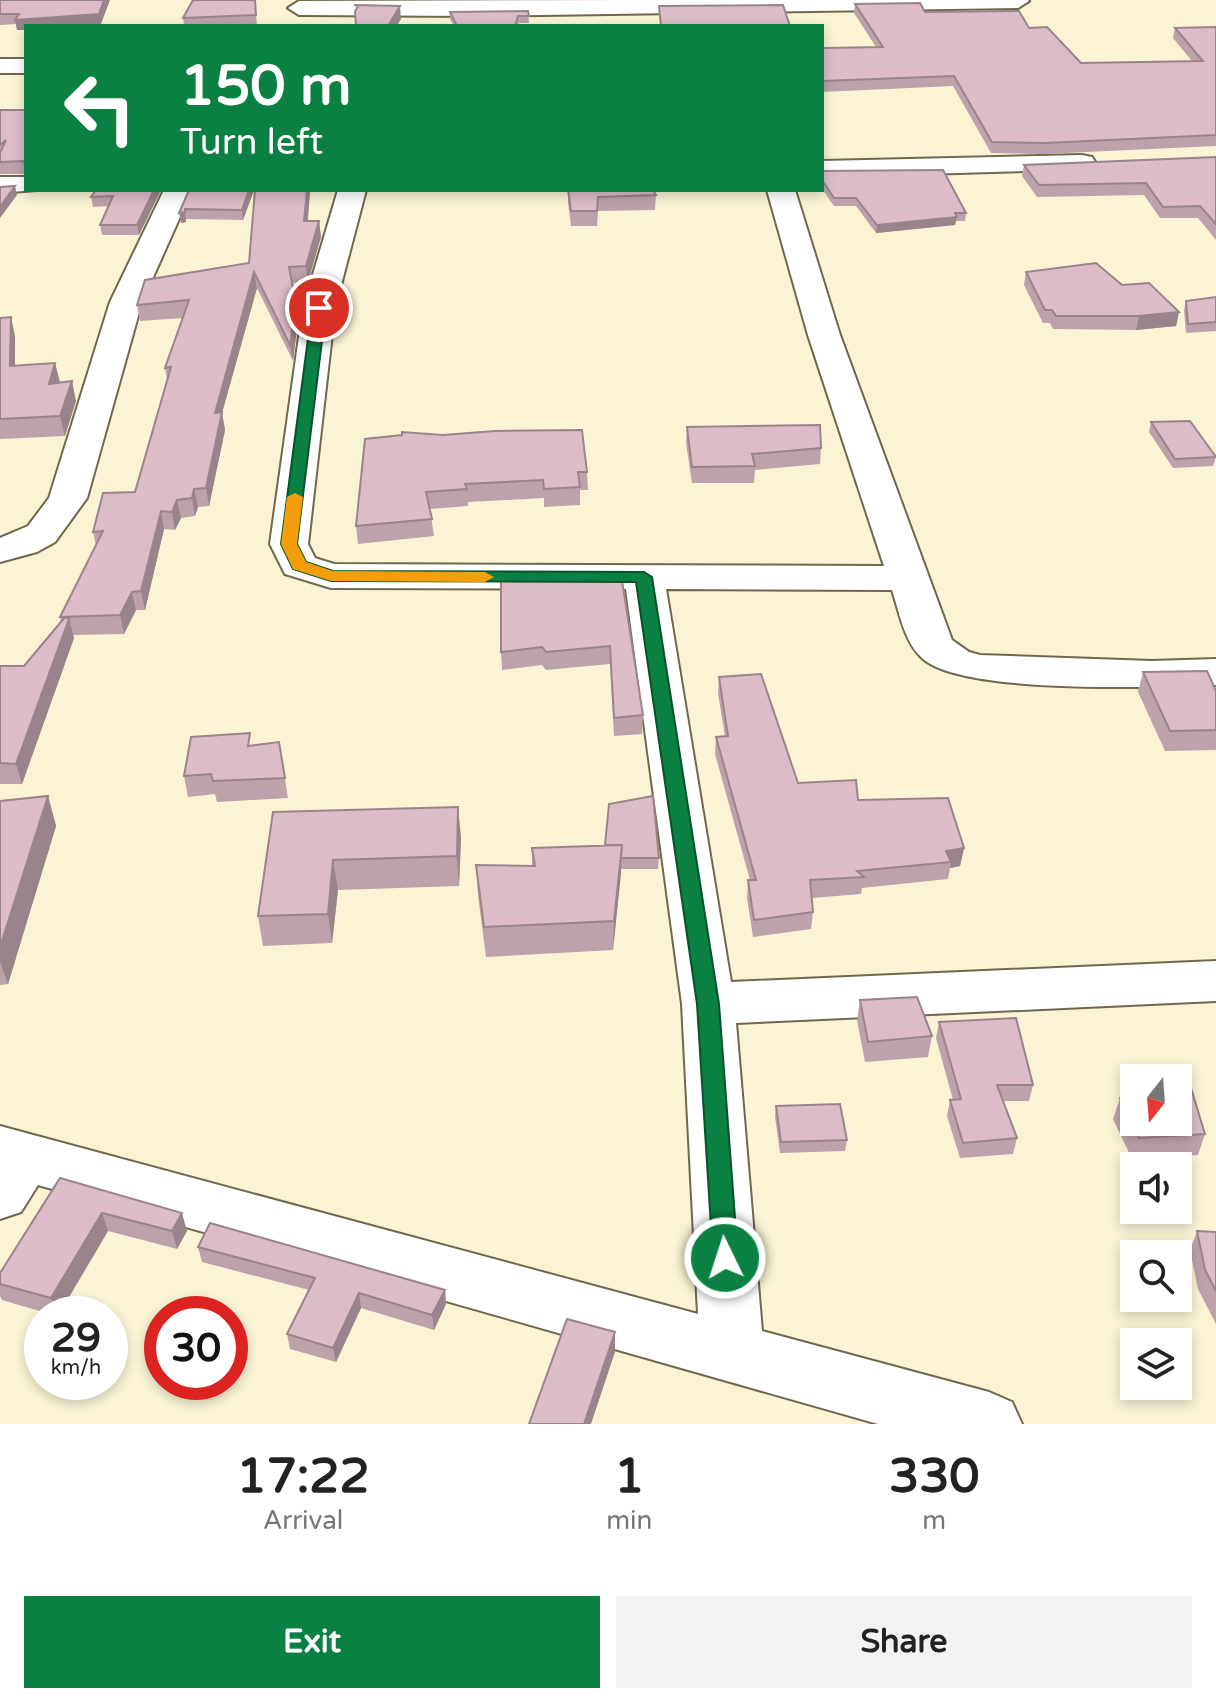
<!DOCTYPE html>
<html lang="en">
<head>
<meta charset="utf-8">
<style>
  :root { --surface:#fff; --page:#f2f2f2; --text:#222; --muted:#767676; --accent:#0b8043 }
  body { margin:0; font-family:"Varela Round",sans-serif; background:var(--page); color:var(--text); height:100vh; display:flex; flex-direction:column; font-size:30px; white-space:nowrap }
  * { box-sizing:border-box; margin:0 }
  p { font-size:26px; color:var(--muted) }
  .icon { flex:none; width:44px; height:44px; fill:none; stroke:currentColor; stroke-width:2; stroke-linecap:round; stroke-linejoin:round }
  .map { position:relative; height:1424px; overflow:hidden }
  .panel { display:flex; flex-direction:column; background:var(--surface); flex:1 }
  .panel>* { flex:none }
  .guide { position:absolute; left:24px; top:24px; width:800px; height:168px; border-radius:0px; box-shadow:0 4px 12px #0003; background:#0b8043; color:#fff; overflow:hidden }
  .needle { width:52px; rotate:197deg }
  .controls { position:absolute; left:1120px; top:1064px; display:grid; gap:16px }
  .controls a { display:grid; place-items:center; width:72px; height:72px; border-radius:0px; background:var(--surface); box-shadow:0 4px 12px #0003; font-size:40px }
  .speed { position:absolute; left:24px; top:1296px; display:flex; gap:16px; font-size:40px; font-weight:700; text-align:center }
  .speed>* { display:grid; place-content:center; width:104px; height:104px; border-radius:50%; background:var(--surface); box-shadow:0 4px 12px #0003; line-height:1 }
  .speed small { font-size:20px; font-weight:400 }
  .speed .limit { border:12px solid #d22; background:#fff; color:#111 }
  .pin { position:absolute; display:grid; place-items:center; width:68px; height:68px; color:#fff; margin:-34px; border:4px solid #fff; border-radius:50%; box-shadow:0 2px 8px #0007 }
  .me { position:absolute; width:88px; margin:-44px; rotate:356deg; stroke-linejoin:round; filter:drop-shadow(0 0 6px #0008) }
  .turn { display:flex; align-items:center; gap:28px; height:168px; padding:0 24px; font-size:36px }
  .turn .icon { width:104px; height:104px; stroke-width:2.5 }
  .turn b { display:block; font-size:56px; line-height:68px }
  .eta { display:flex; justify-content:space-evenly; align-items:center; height:136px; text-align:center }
  .eta b { font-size:48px; font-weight:800; line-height:56px }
  .action { display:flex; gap:16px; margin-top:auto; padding:16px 24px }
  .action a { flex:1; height:92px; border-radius:0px; background:var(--accent); color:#fff; font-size:32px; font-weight:800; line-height:92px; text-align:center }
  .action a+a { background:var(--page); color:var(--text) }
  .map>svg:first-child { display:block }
</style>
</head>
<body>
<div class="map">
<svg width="1216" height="1424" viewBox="0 0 1216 1424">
  <rect width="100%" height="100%" fill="#faf4d5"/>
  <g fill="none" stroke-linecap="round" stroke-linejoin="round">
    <defs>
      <path id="minor" d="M631,0H1028L1029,1L1018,8L473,16L299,15L288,8L299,1Z
        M0,59H26V73H0Z
        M1082,155L1092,157L1096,163L1092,169L822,177V161Z
        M0,177H26V190H36L0,193Z
        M164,190H192L142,302L87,498L55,542L37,552L0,562V538L28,526L49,498L110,302Z
        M338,190H366L335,308L308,544L315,558L334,564L884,566L808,335L767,190H795L840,335L952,640L969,652L980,655L1152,661L1216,659V685C1158,687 958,695 921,657C904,641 899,611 892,590L666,589L731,982L1216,961V1001L736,1023L762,1331L989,1392L1012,1402L1022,1424H878L38,1185L21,1212L0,1219V1126L698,1314L682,1004L626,589L331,588L285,574L270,544L303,308Z"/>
    </defs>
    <!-- minor casing -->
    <use href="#minor" stroke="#6f684e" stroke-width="4"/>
    <!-- minor -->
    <use href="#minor" fill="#fff" fill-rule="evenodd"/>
  </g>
  <!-- wall -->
  <path fill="#bda2ab" d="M0,0L101,24L26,26V30H17L16,24L0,25Z
    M193,0H255L257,26H184L183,18Z
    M855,4L1029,28L1081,63L1192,61L1173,38L1175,28L1216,27V146L1043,154L991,153L953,86L822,92V48L876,47L854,13Z
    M528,11L529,23H519L518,26H454L450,19V12Z
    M0,110H26V174H0Z
    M1216,157V240L1198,218H1160L1144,195L1037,197L1022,176L1024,165Z
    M822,171L966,213L965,221H956L955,225L876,233L856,206H834L822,189Z
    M96,190H161L139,235H102L100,225L108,206L93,207L91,197Z
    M189,190H254L243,220L186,219V222L181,223Z
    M310,190L308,221H319L321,237L308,282L292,283L298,320L293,361L257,288L222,413L225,430L209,506L198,507L195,516L181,518L175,530L164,529L145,610H136L124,634L73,635L74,638L22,784H0V666H24L61,622L60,617L96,545L93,532L135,492L167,380L165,368L183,318L140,321L137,305L249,263Z
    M568,190L656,195L655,210L598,211L597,226H571L568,203Z
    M1026,272L1122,285L1179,312L1176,326L1136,330L1053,329L1050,323H1043L1024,285Z
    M1216,297V331L1186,333L1184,310L1186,301Z
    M0,318L15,336V366L55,363L60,382L76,401L65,436L0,439Z
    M1151,422L1216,457L1213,466L1173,468L1149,432Z
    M687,427L821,448L820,464L755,470L754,483H692L686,443Z
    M365,439L587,472L588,490H580V505L544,507V498L468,502V506L430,509L434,536L358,544L356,526Z
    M621,574L643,715L642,734L614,736L610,664L546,670L542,665L502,670L501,652Z
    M1143,672L1216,691V750L1165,751L1138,692Z
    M719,677L798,783L858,800L964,848L960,866L950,868L948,879L862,888L861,894L812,898L813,912L811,929L753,937L747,898L748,880H750L715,754L716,737L725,736L718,694Z
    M279,742L288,798L217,802L215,794L188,797L184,776L252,745Z
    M48,796L56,826L8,984L0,985V801Z
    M273,812L461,837L459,886L338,890L332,943L263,946L258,916Z
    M532,848L659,858L658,869H621L613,950L486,957L478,895L476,865L532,866Z
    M860,1000L932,1036L928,1057L865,1062L857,1020Z
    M939,1022L1033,1085L1029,1101H1003L1017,1138L1013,1154L960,1158L947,1116L950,1100H953L936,1038Z
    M1120,1098L1205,1134L1198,1155L1132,1159L1113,1119Z
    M776,1106L847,1140L845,1151L780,1153L775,1117Z
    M60,1178L187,1231L177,1249L108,1231L59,1314H50L2,1300L0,1296V1273Z
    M1197,1231L1216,1232V1324L1198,1289L1190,1250Z
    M198,1247L445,1290L446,1304L434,1330L361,1308L336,1362L290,1349L287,1334L309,1290L202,1262Z"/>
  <!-- shaded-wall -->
  <path fill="#9a848b" d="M104,0H110L101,24L77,26H26V30H17L15,20Z
    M400,6L401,19L397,26H388Z
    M15,186L17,195L0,218V207Z
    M154,190H161L139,235L137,225Z
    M249,190H254L243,220L242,210Z
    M307,190H310V192L306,237L304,221Z
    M185,212L186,222L181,223L179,213Z
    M957,217L955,225L876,233L877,225Z
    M319,221L321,237L308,282L306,266Z
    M254,272L257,288L222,413L225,430L209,506L206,488L215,413Z
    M296,303L298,320L293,361L290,345Z
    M1179,312L1176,326L1136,330L1139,316Z
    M11,317L15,336V386L10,366Z
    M55,363L60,383L49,384Z
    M72,381L76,401L65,436L60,416Z
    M194,489L198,507L195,516L192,498Z
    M177,500L181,518L175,530L172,512Z
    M161,511L164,529L145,610L141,591Z
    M132,592L136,610L124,634L120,615Z
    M69,619L74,638L22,784L16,764Z
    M48,796L56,826L8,984L0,962V947Z
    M458,807L461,837L459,886L457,856Z
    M622,845L621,874L613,950L614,921Z
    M964,848L960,866L950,868L951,862L946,851Z
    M333,860L338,890L332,943L328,914Z
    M102,1213L108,1231L59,1314H57L51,1298Z
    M182,1213L187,1231L177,1249L172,1231Z
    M445,1290L446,1304L434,1330L432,1315Z
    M359,1293L361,1308L336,1362L333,1348Z
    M615,1332V1352L591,1424H584Z"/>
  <!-- building -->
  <path fill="#dcbcc7" stroke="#9a848b" stroke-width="2" d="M0,0H104L99,14L15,20L19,14H0Z
    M193,0H255L256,15L183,18Z
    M920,3L925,12L1019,11L1029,28L1047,27L1081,63L1203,61L1175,28L1216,27V135L1045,143L992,142L954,76L822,81V48L883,47L855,4Z
    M354,5L400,6L388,26H356L355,12L358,6Z
    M783,5L790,26H661L659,6Z
    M528,11L529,16H518L515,26H457L450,12Z
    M0,110H26V166L23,161L0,162V153L6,140L0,145Z
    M1216,157V224L1200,206L1163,207L1146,183L1039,185L1024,165Z
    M943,170L966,213H955L957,217L877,225L856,198H834L822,180V171Z
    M15,186L0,207V187Z
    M96,190H154L137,225H100L113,196L91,197Z
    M189,190H249L242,210L185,209V212L179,213Z
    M255,190H307L304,221H319L306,266L289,267L296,303L290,345L254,272L215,413L222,412L206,488L194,489L192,498L177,500L172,512L161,511L141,591L132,592L120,615L60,617L103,531L93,532L103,493L135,492L171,367L165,368L189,300L137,305L145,280L249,263Z
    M568,190H653L656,195L598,197L597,211H571Z
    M1096,263L1122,285L1149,283L1179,312L1139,316H1056L1052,310H1045L1026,272Z
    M1216,297V322L1188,324L1186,301Z
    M11,317L10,366L55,363L49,384L72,381L60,416L0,419V318Z
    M1190,421L1216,457L1175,459L1151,422Z
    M820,425L821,448L752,454L755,466L692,467L687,427Z
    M582,430L587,472H578L580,487L544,489L543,480L465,484L467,489L426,492L432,519L356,526L365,439L402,435V432L443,435L495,431Z
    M501,574H621L643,715L614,718L610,646L546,652L542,647L501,652Z
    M65,617L69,619L16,764L0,763V666H24Z
    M1207,671L1216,691V730L1170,731L1143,672Z
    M761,674L798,783L856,780L858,800L948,798L964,848L946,851L951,862L857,871L864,877L810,880L813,912L754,920L748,880H756L716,737L728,736L719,677Z
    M250,733L248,746L279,742L285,778L213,781L211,774L184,776L191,737Z
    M48,796L0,947V801Z
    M653,796L659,858H621L622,845H605L609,804Z
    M458,807L457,856L333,860L328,914L258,916L273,812Z
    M622,845L614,921L484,927L476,865L535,866L532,848Z
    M917,997L932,1036L868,1042L860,1000Z
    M1016,1018L1033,1085H997L1017,1138L963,1143L950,1100L961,1099L939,1022Z
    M1191,1088L1205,1134L1139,1138L1120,1098L1134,1096V1122H1178V1090Z
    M840,1104L847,1140L781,1142L776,1106Z
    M60,1178L182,1213L172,1231L102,1213L51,1298L0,1284V1273Z
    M210,1223L445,1290L432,1315L359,1293L333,1348L287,1334L315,1278L198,1247Z
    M1197,1231L1216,1232V1291L1205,1270Z
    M567,1319L615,1332L584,1424H529Z"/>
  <!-- route -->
  <path fill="#0b8043" stroke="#07532c" stroke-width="2" d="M319,304L326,308L297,544L306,562L333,571L644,572L652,577L719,1004L738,1258L734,1266L725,1269L717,1266L713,1258L697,1004L636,582L331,581L293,569L281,544L312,308Z"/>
  <!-- slow -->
  <path fill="#f59e0b" d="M295,493L303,497L297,544L306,562L333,571L485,572L494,577L485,582L331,581L293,569L281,544L287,497Z"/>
</svg>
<div class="controls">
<a><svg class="needle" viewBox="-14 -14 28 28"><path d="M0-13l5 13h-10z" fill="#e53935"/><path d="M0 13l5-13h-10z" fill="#767676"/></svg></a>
<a><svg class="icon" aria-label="sound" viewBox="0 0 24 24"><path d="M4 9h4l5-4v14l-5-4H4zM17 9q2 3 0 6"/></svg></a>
<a><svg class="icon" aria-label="search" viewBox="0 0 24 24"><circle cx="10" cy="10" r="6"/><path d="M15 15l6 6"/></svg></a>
<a><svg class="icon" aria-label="layers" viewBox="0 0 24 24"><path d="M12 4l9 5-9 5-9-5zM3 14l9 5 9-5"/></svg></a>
</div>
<div class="speed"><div>29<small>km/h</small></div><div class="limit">30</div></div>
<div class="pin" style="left:319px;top:308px;background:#d93025"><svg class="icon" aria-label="arrive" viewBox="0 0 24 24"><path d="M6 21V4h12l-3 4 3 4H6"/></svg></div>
<svg class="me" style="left:725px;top:1258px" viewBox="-20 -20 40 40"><circle r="17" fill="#0b8043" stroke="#fff" stroke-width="3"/><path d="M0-11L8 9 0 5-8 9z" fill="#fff"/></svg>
<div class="guide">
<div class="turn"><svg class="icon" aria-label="left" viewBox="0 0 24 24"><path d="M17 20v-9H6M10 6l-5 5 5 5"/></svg><div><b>150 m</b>Turn left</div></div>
</div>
</div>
<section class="panel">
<div class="eta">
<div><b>17:22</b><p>Arrival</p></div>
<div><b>1</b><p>min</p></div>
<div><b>330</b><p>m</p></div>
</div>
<div class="action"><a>Exit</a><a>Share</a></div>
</section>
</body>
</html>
